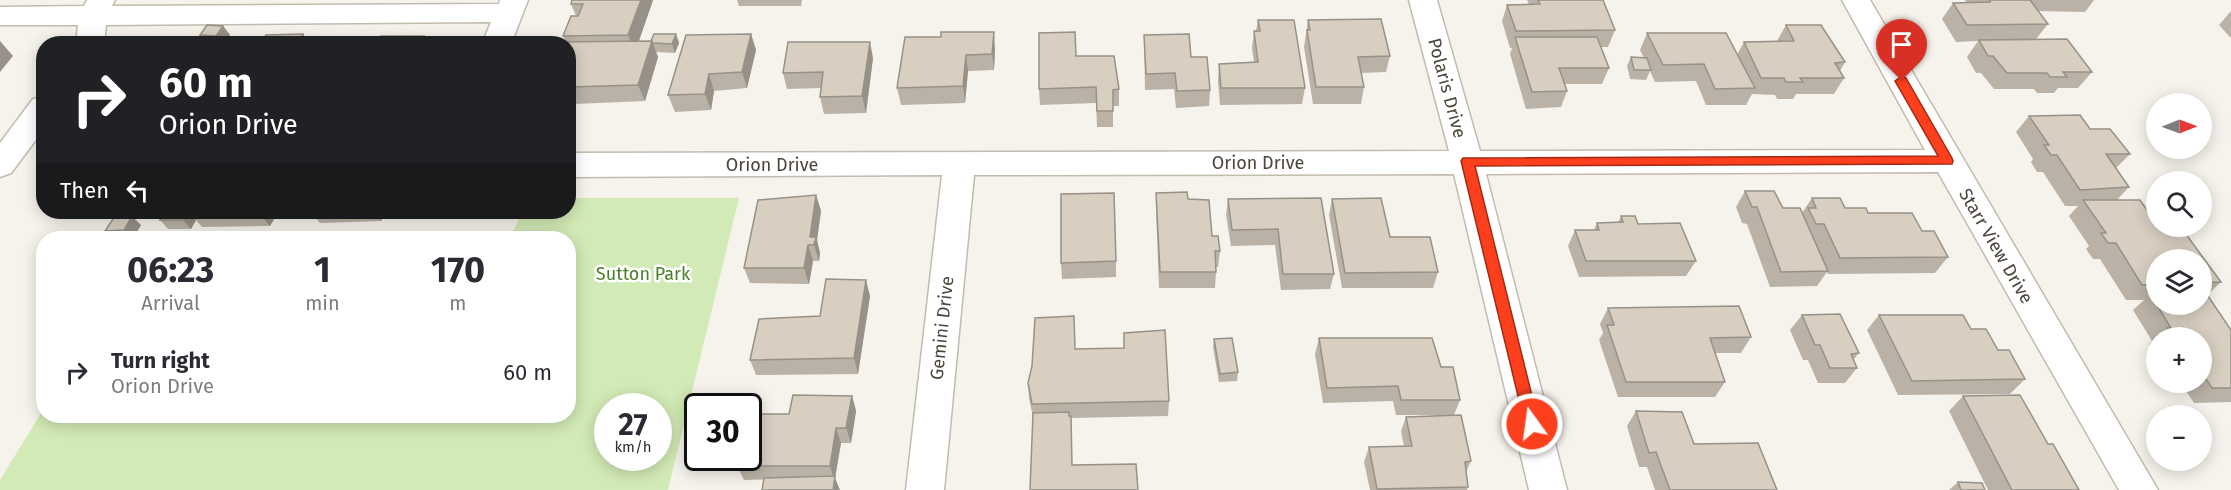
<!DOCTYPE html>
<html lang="en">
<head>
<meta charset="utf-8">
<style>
  :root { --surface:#fff; --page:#f2f2f3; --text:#2b2b33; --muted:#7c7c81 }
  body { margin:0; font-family:"Fira Sans",sans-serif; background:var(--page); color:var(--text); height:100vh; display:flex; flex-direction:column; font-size:22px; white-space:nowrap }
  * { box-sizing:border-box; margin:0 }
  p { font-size:20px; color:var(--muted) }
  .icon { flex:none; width:33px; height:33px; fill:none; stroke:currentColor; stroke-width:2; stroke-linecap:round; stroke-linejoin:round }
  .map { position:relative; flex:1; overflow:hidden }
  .side { position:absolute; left:36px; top:231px; width:540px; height:192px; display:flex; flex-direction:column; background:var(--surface); border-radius:24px; box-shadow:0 3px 15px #0003 }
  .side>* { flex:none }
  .hud { position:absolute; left:36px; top:36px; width:540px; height:183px; border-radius:24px; box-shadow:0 3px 15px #0003; background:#202124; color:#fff; overflow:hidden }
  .needle { width:39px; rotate:89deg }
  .buttons { position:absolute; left:2146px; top:93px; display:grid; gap:12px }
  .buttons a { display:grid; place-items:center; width:66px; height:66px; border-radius:50%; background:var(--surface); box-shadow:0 3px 15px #0003; font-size:30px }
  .speed { position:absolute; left:594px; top:393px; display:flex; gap:12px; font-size:30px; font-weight:700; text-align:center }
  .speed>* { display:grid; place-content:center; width:78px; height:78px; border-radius:50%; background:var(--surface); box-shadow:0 3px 15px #0003; line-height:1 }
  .speed small { font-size:15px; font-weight:400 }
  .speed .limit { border:3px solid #111; border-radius:9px; background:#fff; color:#111 }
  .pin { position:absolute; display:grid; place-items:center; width:51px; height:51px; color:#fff; margin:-62px -26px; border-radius:50% 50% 50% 0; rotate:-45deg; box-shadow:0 0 6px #0007 }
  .pin .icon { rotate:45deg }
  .me { position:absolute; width:66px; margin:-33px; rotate:346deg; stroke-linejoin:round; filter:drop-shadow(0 0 4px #0008) }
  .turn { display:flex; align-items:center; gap:21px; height:126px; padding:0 24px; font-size:27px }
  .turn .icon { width:78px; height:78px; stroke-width:2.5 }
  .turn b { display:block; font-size:42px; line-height:51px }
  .then { display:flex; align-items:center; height:57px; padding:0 24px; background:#0003; gap:12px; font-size:22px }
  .eta { display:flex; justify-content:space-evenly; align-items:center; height:102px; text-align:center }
  .eta b { font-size:36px; font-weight:700; line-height:42px }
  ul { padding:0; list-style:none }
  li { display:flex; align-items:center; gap:18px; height:78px; padding:0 24px }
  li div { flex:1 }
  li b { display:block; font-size:22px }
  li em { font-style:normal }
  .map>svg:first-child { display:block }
</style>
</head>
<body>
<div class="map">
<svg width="2231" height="490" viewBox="0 0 2231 490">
  <rect width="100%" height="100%" fill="#f6f3ec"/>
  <!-- green -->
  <path fill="#d2eab5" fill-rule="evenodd" d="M569,198H739L668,490H0V480L43,410L44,416H568V238H510L522,212H568ZM608,406H658V458H608Z"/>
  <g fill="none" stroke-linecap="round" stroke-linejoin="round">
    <defs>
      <path id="street" d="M87,0H115L112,6L499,4L500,0H528L511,44H482L491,22L106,25L104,44H76L78,25H0V7L84,6Z
        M1409,0H1437L1480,151L1925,150L1842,0H1870L2158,490H2119L1938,172L1486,174L1567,490H1529L1454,174L974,175L944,490H906L942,175L568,177V153L1449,151Z
        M44,97V129L11,173L0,177V143L33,99Z"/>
    </defs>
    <!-- street casing -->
    <use href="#street" stroke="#c2bbae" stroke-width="3"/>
    <!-- street -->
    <use href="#street" fill="#fff" fill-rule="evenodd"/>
  </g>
  <!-- wall -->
  <path fill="#bab2a6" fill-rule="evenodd" d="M653,0L639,41H651L676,34L679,43L675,53L656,52L658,57L645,101L574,104L568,92V44L566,42L563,36L576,16L571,4Z
    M737,0H802L801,6H739Z
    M1527,0H1603L1615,30L1608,47H1601L1609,68L1602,84H1565L1567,91L1561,107L1526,109L1510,54L1512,48H1510L1502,21L1507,5L1529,4Z
    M1965,0H2094L2085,12L2038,11L2048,24L2036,39L2092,72L2078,88H2058L2054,93H2037L2034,89H1994L1981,73H1976L1967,57L1978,41L1956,42L1942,19L1953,3L1966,2Z
    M2231,11V38L2219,25Z
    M1258,20L1305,88L1302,104L1220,105L1218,81L1219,64L1254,62L1252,48L1254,31H1256Z
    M1308,20L1390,56L1386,72L1361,73L1364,87L1361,104H1313L1304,47Z
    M1786,25L1845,62L1840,71L1844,78L1834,94H1796L1793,99H1777L1775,95L1752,94L1746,105H1706L1696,81L1655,82L1650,71L1646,80L1630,79L1627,66L1631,57L1644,58L1640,50L1647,33L1737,55L1744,42L1777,41Z
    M223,26L230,35L227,39L231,44H177L201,37L200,35Z
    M751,34L756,50L747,88L714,91L711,110L675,112L668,95Z
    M1144,35L1191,57L1210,90L1209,106L1176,108L1174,89L1145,90Z
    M905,37L995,49L994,70L968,71L965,103L901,105L897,88Z
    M1076,56L1119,89V106H1113V127H1097L1096,103L1040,105L1039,89Z
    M873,58L866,113L824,114L820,97L821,88L787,89L783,73Z
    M2080,115L2090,129H2110L2130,154L2116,168L2129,187L2117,200H2140L2152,217H2157V226H2180L2221,282L2207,295L2231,330V402L2194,403L2180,382H2202V338H2157V355L2149,344L2152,341L2133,310L2144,300H2126L2100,259H2093L2086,249L2089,246L2069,216L2078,206H2065L2043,172H2037L2031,162L2033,159L2016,132L2029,116ZM2157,260H2202V304H2157Z
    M1745,191L1783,208L1802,213L1812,198L1845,208L1868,213L1922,231L1948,257L1935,273L1828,274L1827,272L1817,286L1770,287L1747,224L1742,223L1736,207Z
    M1156,193L1188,199L1212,236L1220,251L1218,267H1216V272L1215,288H1159L1156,209Z
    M816,195L821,211L817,240L820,253L819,261H813L809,284L750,283L744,268Z
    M1321,198L1334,274L1330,289L1281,290L1275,245L1231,246L1226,215L1228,199Z
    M1332,199L1390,237L1438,272L1433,288H1342L1329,215Z
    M165,212H278L270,226L202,227L196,220L191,229H168L160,220Z
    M311,212H385L381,221L320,223Z
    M1621,216L1638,224L1696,261L1686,276L1579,277L1568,246L1575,230H1594L1597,223H1618Z
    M141,225L133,238H112L105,231Z
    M1116,261V277L1062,279L1061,263Z
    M870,296L858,374L756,375L750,360L820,316Z
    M1608,308L1751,337L1741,353H1715L1725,382L1715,397H1618L1599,340L1603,333L1600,324Z
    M1802,315L1859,353L1853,360L1857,368L1845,383H1818L1808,360H1803L1790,330Z
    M1879,315L1971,329L1998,350L2025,379L2010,394L1898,395L1867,330Z
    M1124,333L1169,401L1168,416L1071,418L1072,465L1030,490L1033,417L1029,398L1028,383L1075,349L1124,348Z
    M1319,338L1441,367L1460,400L1454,415L1471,461L1466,472L1468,487L1467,490H1370L1364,462L1369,447L1404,446L1401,431L1406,417L1449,415H1396L1393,401L1323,403L1315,354Z
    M1214,339L1238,372L1237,381L1219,382L1213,347Z
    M852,396L856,411L851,443H841L835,478L744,480L737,466L789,414Z
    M1963,396L2048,444L2079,490H1988L1949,411Z
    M1636,411L1694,444L1777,490H1655L1647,467H1639L1627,426Z
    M1958,482L1985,490H1949Z"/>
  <!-- shaded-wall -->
  <path fill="#979187" d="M641,0H653L635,52L628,35Z
    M223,26L230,35L227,39L231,44H221L216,36Z
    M994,32L995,49L994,70L992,54Z
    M303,34L310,44H298Z
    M676,34L679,43L675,53L672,44Z
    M751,34L756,50L747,88L742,72Z
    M424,36L429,44H420Z
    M0,41L13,56L0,72Z
    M652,41L658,57L645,101L638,85Z
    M870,42L873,58L866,113L862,96Z
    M966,55L968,71L965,103L963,86Z
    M709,74L714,91L711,110L705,94Z
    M816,195L821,211L817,240L820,253L819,261L814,245L810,237Z
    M188,212L196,220L191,229L183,220Z
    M258,212H278L270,226Z
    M374,212H385L381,221Z
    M132,216L141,225L133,238H131L124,230Z
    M808,245L813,261L809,284L804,268Z
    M866,280L870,296L858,374L854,358Z
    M852,396L856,411L851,443L846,428Z
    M836,428L841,443L835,478L840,490H833L834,479L830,466Z"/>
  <!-- building -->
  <path fill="#d8cfc1" stroke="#979187" stroke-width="1.5" d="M572,0H641L628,35L563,36L571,16H578L583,4H571Z
    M1538,0H1603L1615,30L1516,31L1507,5L1540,4Z
    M1989,0H2030L2048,24L1967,25L1953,3L1990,2Z
    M1381,19L1390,56L1358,57L1364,87H1316L1307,30H1310L1308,20Z
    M1258,20H1294L1305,88H1221L1219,64L1258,62L1254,31H1260Z
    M207,25L223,26L216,36L200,35Z
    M1786,25H1821L1845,62L1835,63L1844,78H1800L1803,82H1786L1784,78H1761L1744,42L1794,41Z
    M941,32H994L992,54L966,55L963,86L897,88L905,37H941Z
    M1075,32L1076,56H1114L1119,89L1113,90V111H1097L1096,87L1039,89V33Z
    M1647,33H1726L1755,88L1715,89L1704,64L1663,65Z
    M303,34L298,44H261L266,35Z
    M654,34H676L672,44L653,43L651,41Z
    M751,34L742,72L709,74L705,94L668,95L686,35Z
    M1189,34L1191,57H1207L1210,90L1177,91L1175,73L1146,74L1144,35Z
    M226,36L221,44H177L180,38Z
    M381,36H424L420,44H377Z
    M1515,37H1597L1609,68H1559L1567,91L1532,92Z
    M2067,39L2092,72H2063L2067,77H2050L2047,73H2007L1993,56H1988L1979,40Z
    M652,41L638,85L568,87V82L574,67H568V44H554V42Z
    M788,42H870L862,96L820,97L823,72L783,73Z
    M1631,57L1647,58L1651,70H1634Z
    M2080,115L2090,129H2110L2130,154H2106L2129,187L2080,190L2057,155H2051L2044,145H2049L2029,116Z
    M1745,191H1774L1783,208H1800L1828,271L1781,272L1757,207H1752Z
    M1187,192L1188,199L1209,200L1212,236H1218L1220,251H1215L1216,272H1160L1156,193Z
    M1114,193L1116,261L1061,263V194Z
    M816,195L810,237H816L814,245H808L804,268H744L758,200Z
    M1321,198L1334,274H1283L1278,229L1232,230L1228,199Z
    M1381,198L1390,237H1430L1438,272L1345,273L1332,199Z
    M1812,198H1840L1845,208H1866L1868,213H1912L1922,231H1934L1948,257L1840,258L1824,224H1816L1808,208H1816Z
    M2083,200H2140L2152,217H2157V226H2180L2221,282L2202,283V260H2157V284L2142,285L2116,243H2108L2101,233H2106Z
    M165,212H188L183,220H160Z
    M115,216H132L124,230L105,231Z
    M1621,216H1635L1638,224L1680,223L1696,261H1586L1575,230H1599L1597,223L1623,222Z
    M826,279L866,280L854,358L750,360L759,319L820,316Z
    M2202,293H2206L2231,330V388H2212L2202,373V338H2173L2167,328H2171L2150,294H2157V304H2202Z
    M1739,306L1751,337L1710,338L1725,382H1626L1607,325H1614L1608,308Z
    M1840,314L1859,353L1851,354L1857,368H1830L1820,345H1815L1802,315Z
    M1879,315H1963L1971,329H1986L1998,350H2009L2025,379L1912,381Z
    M1074,316L1075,349L1124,348V333L1165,330L1169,401L1032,404L1028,383L1032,366L1035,318Z
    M1232,338L1238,372L1220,374L1214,339Z
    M1319,338H1432L1441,367H1453L1460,400H1401L1398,386L1327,388Z
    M793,395L852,396L846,428H836L830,466H737L739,458H748L749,414H789Z
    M2020,395L2048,444H2053L2079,490H2012L1963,396Z
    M1636,411L1682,412L1694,444L1758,443L1777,490H1670L1656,452L1649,453Z
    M1069,412V416H1071L1072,465L1136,464L1138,490H1030L1033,413Z
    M1461,415L1471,461L1465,462L1468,487L1377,489L1369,447L1412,446L1406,417Z
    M835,476L833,490H762L764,478Z
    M1958,482L1982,483L1985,490H1961Z"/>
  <!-- route -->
  <path fill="#fc3f1d" stroke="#a42913" stroke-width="1.5" d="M1902,76L1906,78L1952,158L1953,161L1952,164L1475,166L1539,424L1537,429L1532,431L1526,429L1461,161L1463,158L1938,156L1895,81Z"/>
  <g text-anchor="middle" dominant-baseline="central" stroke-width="5" stroke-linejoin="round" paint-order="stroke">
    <!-- street labels -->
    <g font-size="18" fill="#4b4439" stroke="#fff">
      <text transform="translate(1447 88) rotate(75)">Polaris Drive</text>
      <text x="1258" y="163">Orion Drive</text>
      <text x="772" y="165">Orion Drive</text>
      <text transform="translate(1996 246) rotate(60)">Starr View Drive</text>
      <text transform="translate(942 328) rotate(-84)">Gemini Drive</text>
    </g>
    <!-- park labels -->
    <g font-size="18" fill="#4a7f2a" stroke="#fff">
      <text x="643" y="274">Sutton Park</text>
    </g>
  </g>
</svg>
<div class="buttons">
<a><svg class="needle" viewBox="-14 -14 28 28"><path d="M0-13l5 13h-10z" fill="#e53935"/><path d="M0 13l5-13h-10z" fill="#7c7c81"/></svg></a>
<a><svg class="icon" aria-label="search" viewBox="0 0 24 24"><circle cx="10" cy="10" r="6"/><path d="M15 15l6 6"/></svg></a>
<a><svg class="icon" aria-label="layers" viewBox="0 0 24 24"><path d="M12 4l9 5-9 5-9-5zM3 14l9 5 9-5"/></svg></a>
<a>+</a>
<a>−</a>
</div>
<div class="speed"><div>27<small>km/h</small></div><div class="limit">30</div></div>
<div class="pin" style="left:1902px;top:81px;background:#d93025"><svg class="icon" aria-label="arrive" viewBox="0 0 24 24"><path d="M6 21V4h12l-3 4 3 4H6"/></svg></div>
<svg class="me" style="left:1532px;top:424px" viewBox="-20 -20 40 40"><circle r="17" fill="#fc3f1d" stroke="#fff" stroke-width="3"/><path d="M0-11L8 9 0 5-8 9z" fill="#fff"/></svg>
<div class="hud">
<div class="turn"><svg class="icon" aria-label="right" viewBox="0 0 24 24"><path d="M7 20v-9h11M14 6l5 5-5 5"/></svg><div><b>60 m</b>Orion Drive</div></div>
<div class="then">Then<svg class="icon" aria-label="left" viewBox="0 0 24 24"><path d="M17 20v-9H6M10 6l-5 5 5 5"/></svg></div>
</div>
<section class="side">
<div class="eta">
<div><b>06:23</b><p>Arrival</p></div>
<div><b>1</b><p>min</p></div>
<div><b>170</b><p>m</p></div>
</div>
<ul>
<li><svg class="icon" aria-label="right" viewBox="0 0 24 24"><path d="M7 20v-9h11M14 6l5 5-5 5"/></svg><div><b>Turn right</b><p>Orion Drive</p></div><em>60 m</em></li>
</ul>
</section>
</div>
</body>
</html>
